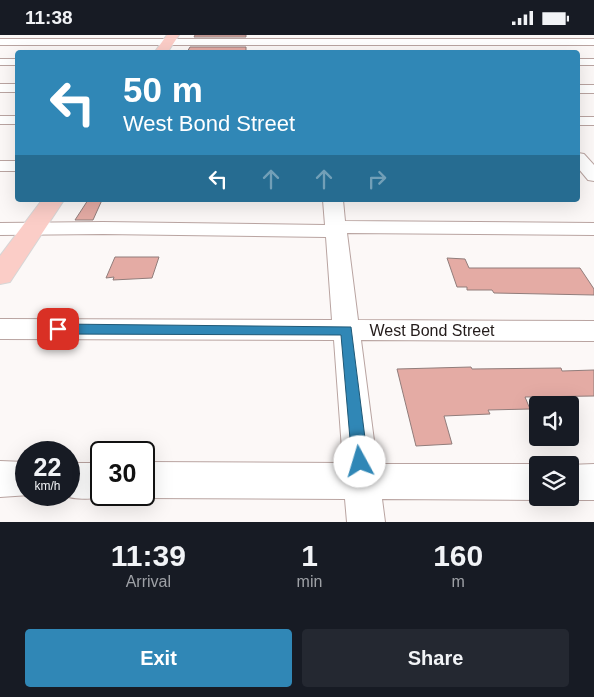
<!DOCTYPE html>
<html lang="en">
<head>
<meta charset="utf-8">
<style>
  :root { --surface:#171b24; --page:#242831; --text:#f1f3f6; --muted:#9ea1a6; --accent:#3087b6 }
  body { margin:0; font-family:Arial,sans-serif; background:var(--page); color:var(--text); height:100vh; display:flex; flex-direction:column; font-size:19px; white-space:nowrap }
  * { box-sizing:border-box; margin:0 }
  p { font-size:16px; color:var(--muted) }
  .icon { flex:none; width:28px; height:28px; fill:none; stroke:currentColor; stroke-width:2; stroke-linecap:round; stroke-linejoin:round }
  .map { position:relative; height:487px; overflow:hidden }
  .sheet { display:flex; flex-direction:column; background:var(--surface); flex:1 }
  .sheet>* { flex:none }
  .top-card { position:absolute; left:15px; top:15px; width:565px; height:152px; border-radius:5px; box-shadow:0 5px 20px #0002; background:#3087b6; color:#fff; overflow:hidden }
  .buttons { position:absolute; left:529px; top:361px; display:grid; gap:10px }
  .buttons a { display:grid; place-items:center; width:50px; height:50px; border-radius:5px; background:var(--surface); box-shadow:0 5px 20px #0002; font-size:25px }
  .speed { position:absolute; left:15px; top:406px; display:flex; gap:10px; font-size:25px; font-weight:700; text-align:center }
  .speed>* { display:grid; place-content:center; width:65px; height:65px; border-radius:50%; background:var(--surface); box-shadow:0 5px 20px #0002; line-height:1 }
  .speed small { font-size:12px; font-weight:400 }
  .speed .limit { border:2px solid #111; border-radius:8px; background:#fff; color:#111 }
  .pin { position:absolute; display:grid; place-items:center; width:42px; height:42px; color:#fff; margin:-21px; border-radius:10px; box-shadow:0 2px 8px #0006 }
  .me { position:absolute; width:55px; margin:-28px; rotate:354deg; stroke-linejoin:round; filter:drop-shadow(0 0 4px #0008) }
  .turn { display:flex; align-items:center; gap:18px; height:105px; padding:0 25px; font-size:22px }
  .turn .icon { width:65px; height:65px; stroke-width:2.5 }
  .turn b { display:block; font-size:35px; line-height:42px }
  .lanes { display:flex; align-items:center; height:48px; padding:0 25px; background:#0003; justify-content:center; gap:25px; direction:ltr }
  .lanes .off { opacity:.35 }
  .eta { display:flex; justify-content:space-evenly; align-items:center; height:85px; text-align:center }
  .eta b { font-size:30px; font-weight:600; line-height:35px }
  .primary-button { display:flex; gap:10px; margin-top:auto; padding:10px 25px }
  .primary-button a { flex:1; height:58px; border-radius:5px; background:var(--accent); color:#fff; font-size:20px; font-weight:600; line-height:58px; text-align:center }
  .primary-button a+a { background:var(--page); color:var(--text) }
  .status { display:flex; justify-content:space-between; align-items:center; height:35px; padding:0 25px; background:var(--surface); direction:ltr }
  .status svg { height:14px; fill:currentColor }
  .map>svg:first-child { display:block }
</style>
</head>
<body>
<div class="status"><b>11:38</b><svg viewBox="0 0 49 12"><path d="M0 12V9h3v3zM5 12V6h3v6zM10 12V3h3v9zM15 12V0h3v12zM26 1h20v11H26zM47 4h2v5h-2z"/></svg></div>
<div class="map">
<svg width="594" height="487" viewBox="0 0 594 487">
  <rect width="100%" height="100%" fill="#fcf8f7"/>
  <!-- building -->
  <path fill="#e4aba4" stroke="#917d7b" d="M195,0H246V2H194Z
    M190,12H246V17H187Z
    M88,165H102L93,185H75Z
    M115,222H159L152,243L113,245L114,242L106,243Z
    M447,223L465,224L469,233H580L594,254V260L494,258L492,255H467V252H457Z
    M471,332L472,334L561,333L562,336L594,335V361L525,362L530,374L488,375L490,379L444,381L452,409L416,411L397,334Z"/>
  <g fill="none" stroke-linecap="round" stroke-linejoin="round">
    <defs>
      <path id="minor" d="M0,4H594V10H0Z
        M0,24H18V30H0Z
        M578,24H594V30H578Z
        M0,49H18V57H0Z
        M578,50H594V58H578Z
        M0,81H18V89H0Z
        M578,82H594V90H578Z
        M578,118L584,119L594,130V146L588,145L578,133Z
        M0,126H18V136H0Z
        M323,165H343L345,186L594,188V200L347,198L358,285L594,286V306L361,305L377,429H538L540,430H538V462H543L538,465L382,464L385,487H347L345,464L144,463L138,460H144V427L343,428L334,305L0,304V284L332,285L326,202L103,199L0,200V188L103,187L325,190Z
        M0,426L26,427V460H30L0,462Z
        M69,428H101V460H107C96,465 74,465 63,460H69Z
        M594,429V465H570L565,462H570V430H568Z"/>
      <path id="major" d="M167,0H179L167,18H154Z
        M42,165H64L10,247L0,249V221Z"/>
    </defs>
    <!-- minor casing -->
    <use href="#minor" stroke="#b9a4a1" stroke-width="2"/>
    <!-- major casing -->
    <use href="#major" stroke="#d7d6d6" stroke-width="2"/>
    <!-- minor -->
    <use href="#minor" fill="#fff" fill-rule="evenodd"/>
    <!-- major -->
    <use href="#major" fill="#fbcdc7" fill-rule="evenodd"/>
  </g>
  <!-- route -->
  <path fill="#3087b6" stroke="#1f5876" d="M58,289L351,292L368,427L366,433L360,435L354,433L352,427L341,300L58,299L53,297L51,294L53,290Z"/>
  <g text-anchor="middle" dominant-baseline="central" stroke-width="4.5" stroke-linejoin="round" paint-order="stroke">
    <!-- street labels -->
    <g font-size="16" fill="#231b1a" stroke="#fff">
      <text x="432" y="295">West Bond Street</text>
    </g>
  </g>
</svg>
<div class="buttons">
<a><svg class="icon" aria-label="sound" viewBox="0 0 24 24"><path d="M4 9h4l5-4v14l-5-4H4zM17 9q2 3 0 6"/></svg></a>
<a><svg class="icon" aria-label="layers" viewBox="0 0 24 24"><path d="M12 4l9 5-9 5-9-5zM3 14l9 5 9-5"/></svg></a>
</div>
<div class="speed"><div>22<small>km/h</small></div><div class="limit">30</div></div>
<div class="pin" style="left:58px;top:294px;background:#d93025"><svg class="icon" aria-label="arrive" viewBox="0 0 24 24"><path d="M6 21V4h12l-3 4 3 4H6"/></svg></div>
<svg class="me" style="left:360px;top:427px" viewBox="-20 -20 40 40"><circle r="19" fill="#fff"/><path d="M0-13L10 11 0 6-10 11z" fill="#3087b6"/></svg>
<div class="top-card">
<div class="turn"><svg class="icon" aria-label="left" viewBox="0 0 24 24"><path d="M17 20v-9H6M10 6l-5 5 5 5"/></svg><div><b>50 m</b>West Bond Street</div></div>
<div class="lanes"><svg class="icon" aria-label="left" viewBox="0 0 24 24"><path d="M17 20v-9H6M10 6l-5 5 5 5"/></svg><svg class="icon off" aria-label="ahead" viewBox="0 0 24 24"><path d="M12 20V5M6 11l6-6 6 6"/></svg><svg class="icon off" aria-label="ahead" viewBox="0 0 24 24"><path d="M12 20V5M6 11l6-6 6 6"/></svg><svg class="icon off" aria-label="right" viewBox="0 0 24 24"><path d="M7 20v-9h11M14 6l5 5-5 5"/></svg></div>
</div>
</div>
<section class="sheet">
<div class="eta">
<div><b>11:39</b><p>Arrival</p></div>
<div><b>1</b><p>min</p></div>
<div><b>160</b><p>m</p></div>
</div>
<div class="primary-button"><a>Exit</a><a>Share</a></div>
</section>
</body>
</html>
